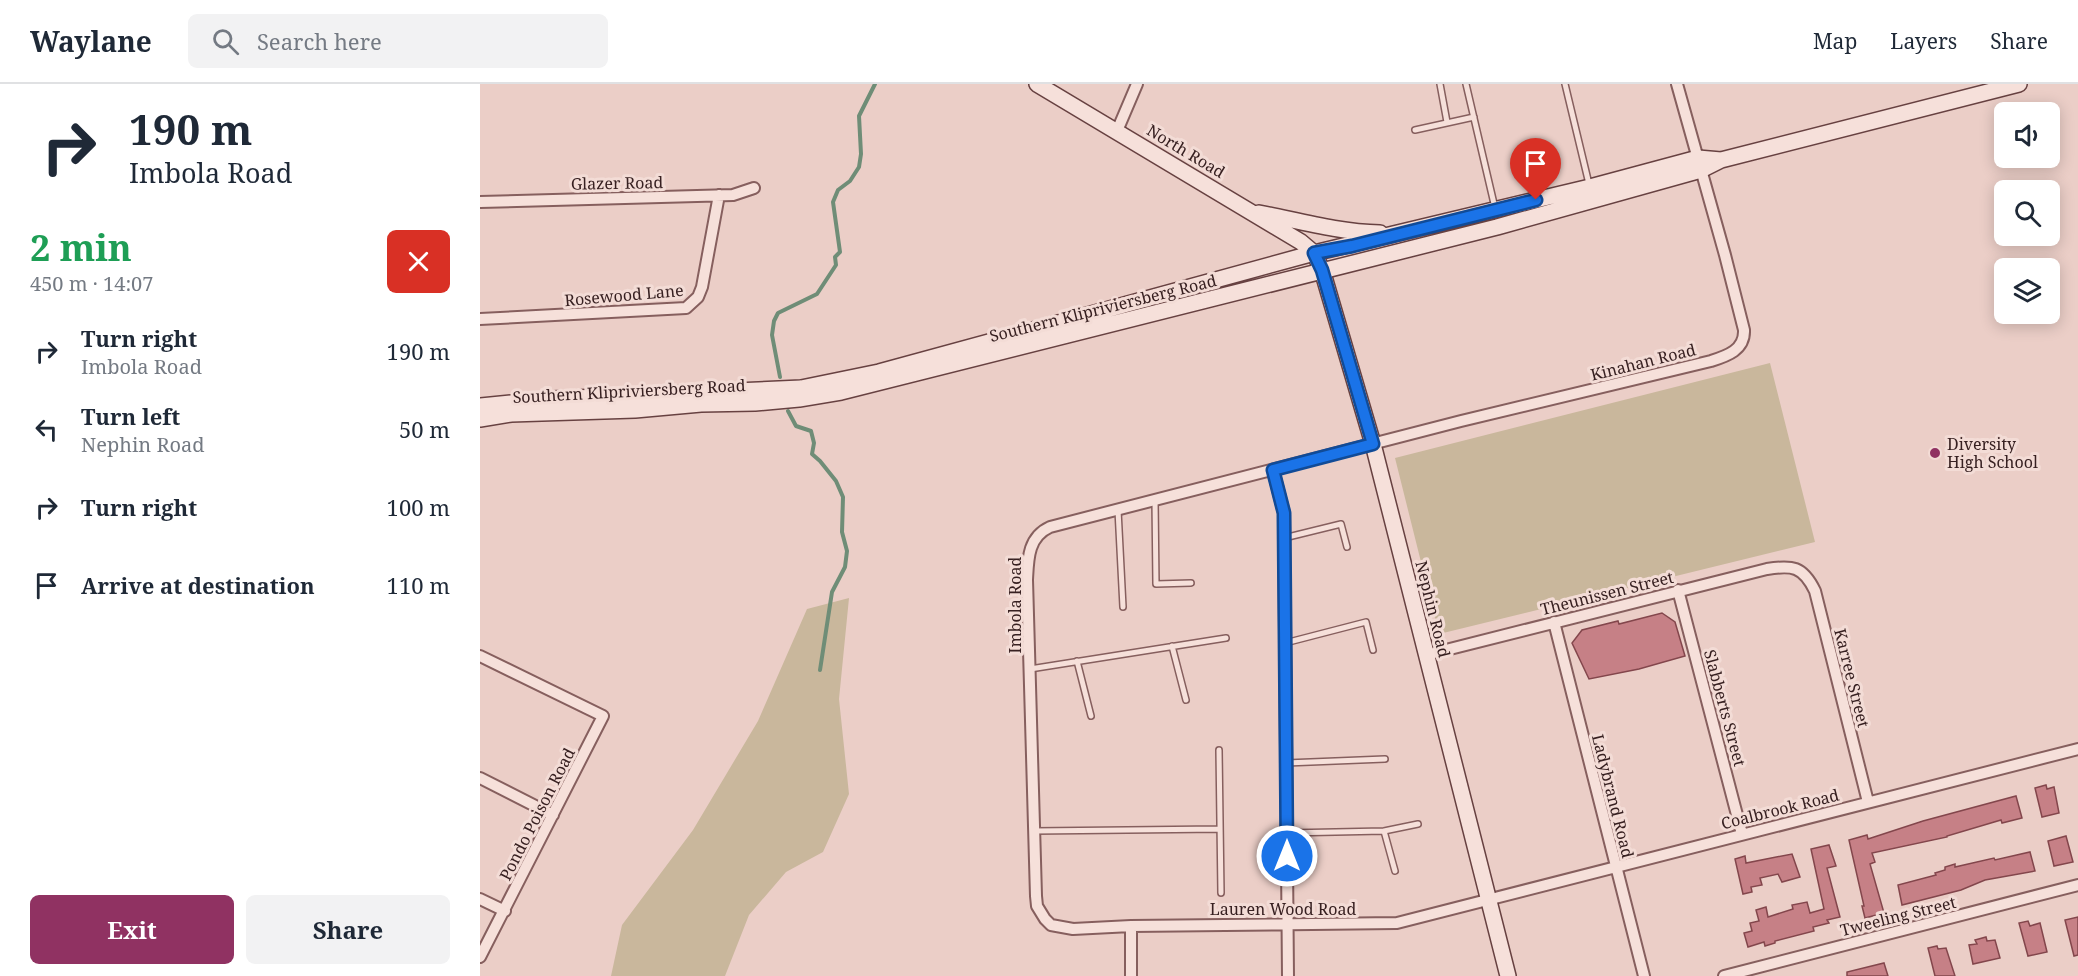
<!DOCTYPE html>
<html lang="en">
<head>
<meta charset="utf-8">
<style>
  :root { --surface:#fff; --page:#f2f2f3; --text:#1f2937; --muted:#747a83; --line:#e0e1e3; --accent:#903262 }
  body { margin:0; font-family:"Noto Serif",serif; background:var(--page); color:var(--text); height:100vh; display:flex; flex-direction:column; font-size:22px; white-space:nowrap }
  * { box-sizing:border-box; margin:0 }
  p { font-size:20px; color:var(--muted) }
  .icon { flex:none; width:33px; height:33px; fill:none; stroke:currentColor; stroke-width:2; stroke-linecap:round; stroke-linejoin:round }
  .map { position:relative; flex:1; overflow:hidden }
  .panel { display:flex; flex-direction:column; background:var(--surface); width:480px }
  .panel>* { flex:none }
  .banner { background:#fff; color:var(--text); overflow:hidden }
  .fabs { position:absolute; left:1514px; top:18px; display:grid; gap:12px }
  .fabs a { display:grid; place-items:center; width:66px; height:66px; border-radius:9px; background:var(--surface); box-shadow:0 3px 15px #0003; font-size:30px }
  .pin { position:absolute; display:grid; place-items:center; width:51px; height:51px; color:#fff; margin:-62px -26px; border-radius:50% 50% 50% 0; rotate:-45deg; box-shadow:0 0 6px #0007 }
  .pin .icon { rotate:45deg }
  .me { position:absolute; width:66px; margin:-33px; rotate:0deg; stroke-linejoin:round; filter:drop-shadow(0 0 4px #0008) }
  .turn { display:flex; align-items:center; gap:21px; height:126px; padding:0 30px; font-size:27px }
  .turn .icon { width:78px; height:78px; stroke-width:2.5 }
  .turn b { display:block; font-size:42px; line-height:51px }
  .round { display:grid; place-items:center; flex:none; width:63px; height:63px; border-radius:9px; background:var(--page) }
  .head { display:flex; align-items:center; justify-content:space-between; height:102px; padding:0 30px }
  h1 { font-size:36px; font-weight:700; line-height:45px; color:#1e9e55 }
  .primary-button { display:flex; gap:12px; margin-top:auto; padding:12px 30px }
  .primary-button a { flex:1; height:69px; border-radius:9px; background:var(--accent); color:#fff; font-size:24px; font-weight:700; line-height:69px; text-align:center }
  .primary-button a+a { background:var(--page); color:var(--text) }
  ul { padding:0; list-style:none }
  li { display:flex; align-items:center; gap:18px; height:78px; padding:0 30px }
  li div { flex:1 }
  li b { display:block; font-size:22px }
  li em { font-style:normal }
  header { display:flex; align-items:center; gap:36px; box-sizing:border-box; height:84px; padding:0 30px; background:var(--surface); border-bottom:2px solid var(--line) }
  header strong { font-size:28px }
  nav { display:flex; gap:33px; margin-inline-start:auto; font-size:21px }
  .search { width:420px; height:54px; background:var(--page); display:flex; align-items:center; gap:15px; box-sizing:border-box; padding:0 21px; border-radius:9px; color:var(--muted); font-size:22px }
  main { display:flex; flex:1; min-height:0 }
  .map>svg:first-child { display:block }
</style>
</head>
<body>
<header>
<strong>Waylane</strong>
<div class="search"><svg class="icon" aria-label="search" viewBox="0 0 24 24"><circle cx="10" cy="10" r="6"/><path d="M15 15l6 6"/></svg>Search here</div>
<nav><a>Map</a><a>Layers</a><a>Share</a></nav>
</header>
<main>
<section class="panel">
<div class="banner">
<div class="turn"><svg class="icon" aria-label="right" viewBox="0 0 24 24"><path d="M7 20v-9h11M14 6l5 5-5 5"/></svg><div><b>190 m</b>Imbola Road</div></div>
</div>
<div class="head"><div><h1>2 min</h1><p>450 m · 14:07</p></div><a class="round" style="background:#d93025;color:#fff"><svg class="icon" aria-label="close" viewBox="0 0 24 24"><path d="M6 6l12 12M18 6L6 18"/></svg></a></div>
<ul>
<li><svg class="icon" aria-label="right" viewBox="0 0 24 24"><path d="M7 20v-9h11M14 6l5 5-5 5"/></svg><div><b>Turn right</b><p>Imbola Road</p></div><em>190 m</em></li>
<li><svg class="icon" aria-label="left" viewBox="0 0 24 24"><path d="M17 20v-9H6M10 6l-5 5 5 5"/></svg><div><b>Turn left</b><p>Nephin Road</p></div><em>50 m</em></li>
<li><svg class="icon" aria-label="right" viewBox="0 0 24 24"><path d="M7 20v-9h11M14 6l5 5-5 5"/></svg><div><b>Turn right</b></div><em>100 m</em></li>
<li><svg class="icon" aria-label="arrive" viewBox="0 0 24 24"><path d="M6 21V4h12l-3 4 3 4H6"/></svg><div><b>Arrive at destination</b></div><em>110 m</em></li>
</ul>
<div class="primary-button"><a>Exit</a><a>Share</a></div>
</section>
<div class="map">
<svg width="1598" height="892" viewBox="0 0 1598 892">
  <rect width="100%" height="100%" fill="#ebcec7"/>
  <!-- green -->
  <path fill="#c9b79c" d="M1290,279L1335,458L959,550L915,374Z
    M369,514L359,615L369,710L343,768L306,788L269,831L245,892H131L142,841L213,746L278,637L327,525Z"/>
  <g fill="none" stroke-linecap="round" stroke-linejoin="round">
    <!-- stream -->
    <path stroke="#6f8d77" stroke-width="4" d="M300,293L292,251L294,237L298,229L337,210L356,181L355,173L360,168L353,118L358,106L370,97L379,83L381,70L379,32L395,0
      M308,327L316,342L331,347L334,359L332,370L340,377L356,397L363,413L362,448L367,467L365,483L352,508L340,586"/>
  </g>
  <!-- building -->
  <path fill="#c68086" stroke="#83464c" stroke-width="1.5" d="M1182,529L1195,538L1205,572L1159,585L1109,595L1092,559L1102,546L1138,537L1139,540Z
    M1566,701L1567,705L1574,703L1579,729L1562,733L1555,704Z
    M1536,712L1542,734L1522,739L1521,736L1467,752V753L1392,769L1395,778L1390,780L1404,829L1385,834L1382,822H1384L1369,756L1387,751L1388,755L1443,737Z
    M1586,752L1593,778L1574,782L1568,757Z
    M1349,761L1356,782L1347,784L1360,833L1347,836L1349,839L1333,843L1334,847L1295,857V859L1285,862L1284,858L1268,863L1264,849L1272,847L1270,839L1279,837L1276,826L1286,823L1288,833L1313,825L1312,821L1327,818L1330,829L1344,825L1331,765Z
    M1550,768L1555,787L1505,796L1481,806L1422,821L1418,801L1456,791L1455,789L1465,786V783L1475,780V783L1514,774L1515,776Z
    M1312,770L1320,793L1302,798L1298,790L1280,794L1282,801L1271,803L1272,808L1263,810L1255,775L1265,772L1266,779Z
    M1598,833V871L1594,872L1585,836Z
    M1548,837L1550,842L1560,839L1567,868L1548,872L1539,839Z
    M1506,853L1507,857L1515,856L1520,874L1493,880L1489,861L1497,860L1495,856Z
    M1457,862L1458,865L1466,864L1475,892H1455L1448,864Z
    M1404,879L1408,892H1367V888Z"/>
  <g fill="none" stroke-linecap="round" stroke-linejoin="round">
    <defs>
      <path id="lane" d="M960,0L967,38
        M986,0L1015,124
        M1085,0L1109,100
        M935,46L994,33
        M675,416L676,500L711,499
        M638,426L643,523
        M804,454L861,440L867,463
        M805,559L886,538L893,566
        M692,562L706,616
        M597,577L611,632
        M550,585L746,554
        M739,666L741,809
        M806,679L905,675
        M554,747L740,745
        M904,747L915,787
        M807,749L904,747L938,740"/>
      <path id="street" d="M1197,0L1245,171L1264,246C1265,266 1247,272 1231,277L981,337L570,443C548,453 548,475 547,496L556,812L557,822L565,835L571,841L593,845L651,842L917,839L1598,665
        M637,47L657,0
        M0,118L253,111L274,104
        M0,235L206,224L218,213L222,203L239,111
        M793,386L804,429L808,892
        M1198,506L1262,750
        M1074,538L1164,892
        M946,571L1287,485C1312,481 1323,482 1335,507L1388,718
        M0,572L123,632L0,873
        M0,694L73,731
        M0,815L25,827
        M651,892V842
        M1244,892L1598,801"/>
      <path id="secondary" d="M557,0L821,158L834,169L842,186L893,360L1028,892
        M779,129C820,137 858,148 900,149
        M0,322L72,315L321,304L399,288L834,169L1110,103L1218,74L1241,76
        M0,335L31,330L155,326L221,320L275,319L319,315L361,308L1017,143L1221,86L1241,76L1539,0"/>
    </defs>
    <!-- lane casing -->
    <use href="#lane" stroke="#865f5e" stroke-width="8"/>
    <!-- street casing -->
    <use href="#street" stroke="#865f5e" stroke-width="14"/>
    <!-- secondary casing -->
    <use href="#secondary" stroke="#674141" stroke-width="18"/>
    <!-- lane -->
    <use href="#lane" stroke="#f6e0da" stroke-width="5"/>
    <!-- street -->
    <use href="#street" stroke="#f6e0da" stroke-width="10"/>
    <!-- secondary -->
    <use href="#secondary" stroke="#f6e0da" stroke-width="15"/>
  </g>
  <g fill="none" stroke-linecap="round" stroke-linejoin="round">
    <defs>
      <path id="route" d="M807,772L804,429L793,386L893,360L842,186L834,169L872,162L1056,116"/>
    </defs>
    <!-- route casing -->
    <use href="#route" stroke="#114b97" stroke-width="15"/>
    <!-- route -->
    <use href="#route" stroke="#1a73e8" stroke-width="10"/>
  </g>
  <!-- markers -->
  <circle fill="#903262" stroke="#f3dcd6" stroke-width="2" cx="1455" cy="369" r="6"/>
  <g text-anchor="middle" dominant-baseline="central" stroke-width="6" stroke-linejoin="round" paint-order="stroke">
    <!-- street labels -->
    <g font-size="16" fill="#372021" stroke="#f3dcd6">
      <text transform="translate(706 67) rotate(31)">North Road</text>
      <text transform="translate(137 99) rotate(-1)">Glazer Road</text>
      <text transform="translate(144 211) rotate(-5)">Rosewood Lane</text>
      <text transform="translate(623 224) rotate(-14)">Southern Klipriviersberg Road</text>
      <text transform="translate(1163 278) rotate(-14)">Kinahan Road</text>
      <text transform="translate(149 307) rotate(-3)">Southern Klipriviersberg Road</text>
      <text transform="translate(1127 509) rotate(-14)">Theunissen Street</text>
      <text transform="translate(535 521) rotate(-90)">Imbola Road</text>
      <text transform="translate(953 525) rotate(76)">Nephin Road</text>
      <text transform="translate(1372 594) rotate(76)">Karree Street</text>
      <text transform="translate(1245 624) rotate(75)">Slabberts Street</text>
      <text transform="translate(1133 712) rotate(76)">Ladybrand Road</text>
      <text transform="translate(1300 725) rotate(-14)">Coalbrook Road</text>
      <text transform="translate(57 730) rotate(-63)">Pondo Poison Road</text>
      <text x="803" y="825">Lauren Wood Road</text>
      <text transform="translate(1418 832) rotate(-14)">Tweeling Street</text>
    </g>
    <!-- poi labels -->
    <g font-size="16" fill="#372021" stroke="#f3dcd6" text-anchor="start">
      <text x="1467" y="360">Diversity<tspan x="1467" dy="18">High School</tspan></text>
    </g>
  </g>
</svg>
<div class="fabs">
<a><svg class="icon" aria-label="sound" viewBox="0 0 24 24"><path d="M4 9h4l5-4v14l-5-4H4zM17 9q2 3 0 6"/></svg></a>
<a><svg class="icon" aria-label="search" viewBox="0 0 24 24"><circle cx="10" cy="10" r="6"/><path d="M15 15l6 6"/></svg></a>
<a><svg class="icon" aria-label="layers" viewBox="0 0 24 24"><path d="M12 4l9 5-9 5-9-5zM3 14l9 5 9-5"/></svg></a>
</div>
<div class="pin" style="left:1056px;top:116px;background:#d93025"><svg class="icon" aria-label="arrive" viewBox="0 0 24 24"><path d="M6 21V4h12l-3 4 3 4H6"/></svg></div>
<svg class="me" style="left:807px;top:772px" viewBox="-20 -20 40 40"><circle r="17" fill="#1a73e8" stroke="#fff" stroke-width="3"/><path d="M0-11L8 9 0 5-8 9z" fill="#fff"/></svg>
</div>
</main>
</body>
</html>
